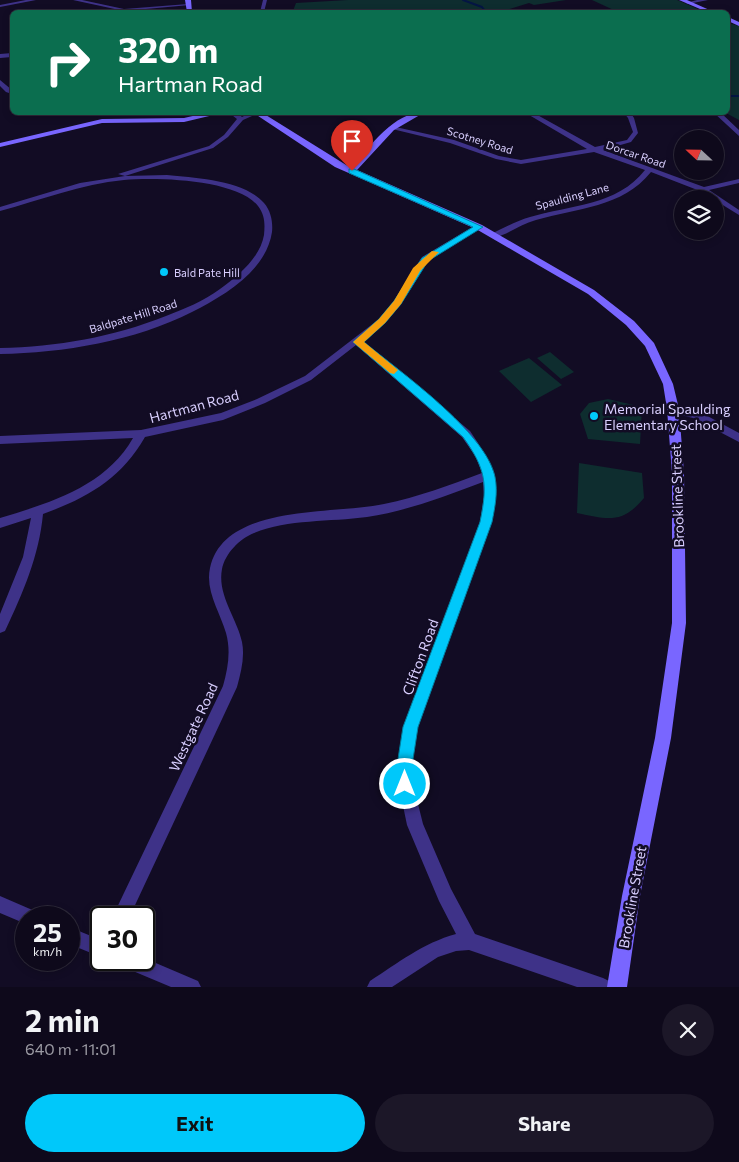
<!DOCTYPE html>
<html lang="en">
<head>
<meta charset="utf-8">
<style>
  :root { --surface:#0e091b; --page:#1c1728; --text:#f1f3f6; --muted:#9b9aa3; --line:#2e2a3a; --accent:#00c8fa }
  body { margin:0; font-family:Commissioner,sans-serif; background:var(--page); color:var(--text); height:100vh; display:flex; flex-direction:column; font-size:19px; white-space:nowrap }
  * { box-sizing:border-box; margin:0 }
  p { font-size:16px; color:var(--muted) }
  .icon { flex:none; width:28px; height:28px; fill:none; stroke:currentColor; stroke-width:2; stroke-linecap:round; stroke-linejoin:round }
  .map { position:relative; height:987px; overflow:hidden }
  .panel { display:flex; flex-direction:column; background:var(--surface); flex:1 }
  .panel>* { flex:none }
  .banner { position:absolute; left:10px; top:10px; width:720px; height:105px; border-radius:8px; box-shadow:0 2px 8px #0003,0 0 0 1px var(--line); background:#0b6e4f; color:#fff; overflow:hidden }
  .needle { width:32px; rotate:292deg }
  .fabs { position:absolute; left:674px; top:130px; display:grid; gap:10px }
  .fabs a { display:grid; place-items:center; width:50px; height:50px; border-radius:50%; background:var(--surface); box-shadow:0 2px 8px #0003,0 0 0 1px var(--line); font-size:25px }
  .speed { position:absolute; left:15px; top:906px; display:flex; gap:10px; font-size:25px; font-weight:700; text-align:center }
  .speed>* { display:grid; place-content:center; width:65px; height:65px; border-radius:50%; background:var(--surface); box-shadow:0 2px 8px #0003,0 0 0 1px var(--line); line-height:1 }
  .speed small { font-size:12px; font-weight:400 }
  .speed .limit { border:2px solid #111; border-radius:8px; background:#fff; color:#111 }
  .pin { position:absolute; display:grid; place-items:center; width:42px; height:42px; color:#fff; margin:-51px -21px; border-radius:50% 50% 50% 0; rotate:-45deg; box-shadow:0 0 5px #0007 }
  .pin .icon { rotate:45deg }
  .me { position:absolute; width:55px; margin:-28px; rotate:0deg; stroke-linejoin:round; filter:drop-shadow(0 0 4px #0008) }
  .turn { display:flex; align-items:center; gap:18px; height:105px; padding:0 25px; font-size:22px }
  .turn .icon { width:65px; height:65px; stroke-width:2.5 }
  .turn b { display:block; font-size:35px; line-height:42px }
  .round { display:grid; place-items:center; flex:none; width:52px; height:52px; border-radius:26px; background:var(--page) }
  .summary { display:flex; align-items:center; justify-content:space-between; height:85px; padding:0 25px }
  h1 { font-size:30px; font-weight:700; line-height:38px }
  .action { display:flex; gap:10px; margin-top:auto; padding:10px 25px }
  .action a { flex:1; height:58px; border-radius:30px; background:var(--accent); color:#111; font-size:20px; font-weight:700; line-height:58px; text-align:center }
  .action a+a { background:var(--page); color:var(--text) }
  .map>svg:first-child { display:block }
</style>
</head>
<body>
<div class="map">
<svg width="739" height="987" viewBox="0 0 739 987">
  <rect width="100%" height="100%" fill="#120c24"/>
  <!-- green -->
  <path fill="#0e2d2f" d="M348,0H566L534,5L529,3L500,12L491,11L489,12H294L293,11L296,3Z
    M592,0H677L705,12H618Z
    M728,23L739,26V120L726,113Z
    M550,352L574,372L561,379L537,358Z
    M529,358L562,385L531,402L499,371Z
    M608,399L642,407L640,444L588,439L580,414L589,403Z
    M579,463L642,473L644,498C622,525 607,519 577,513Z"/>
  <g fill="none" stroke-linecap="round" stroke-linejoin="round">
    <!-- stream -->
    <path stroke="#041544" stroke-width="2" d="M463,0L482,7L486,12
      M728,96H739"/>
    <!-- street -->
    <path fill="#3e3288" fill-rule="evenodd" d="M26,0H36L0,7V5Z
      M73,0H82L124,9L188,4L190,5L124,11Z
      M263,0H267L264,12H260Z
      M697,0H708L688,4L686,3Z
      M12,53V57L0,58V54Z
      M0,80L12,90V94L6,92L0,86Z
      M228,112H236L242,117L252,112L259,113L243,120L228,137L213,148L125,176L118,174L209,146L224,135L237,119Z
      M524,112H532L595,147L627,140L633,132L628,118L624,113L630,112L634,118L638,133L631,142L603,150L704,187L739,179V183L709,190L739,210V215L700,191L651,172C622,208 577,208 536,220C521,224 509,234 494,238L490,236L491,234C504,228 516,221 530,217C570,205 617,206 645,170L594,152L521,164L496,159L450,143L388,128L391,126L454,140L499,156L521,160L587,149Z
      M713,112H720L739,130V136Z
      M167,175C196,178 244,180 264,203C271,211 273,222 272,232C266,271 225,295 192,312C135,341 63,353 0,354V348C57,347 113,337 166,316C184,309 204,301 220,289C238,276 260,258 264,235C265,224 265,215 258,206C237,179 156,177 124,180C81,184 41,200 0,211V207L80,183L125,176Z
      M476,225L483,227L428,261L401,304L385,323L362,341L470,431L478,443L495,475V496L492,522L418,727L410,772L423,824L451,889L475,934L603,978L609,981L612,987H577L469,950L456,951L438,957L392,987H367L370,981C398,963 423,943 456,934L439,901L407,825L396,772L404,727L480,522L484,496L483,482C446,496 407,511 367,517C330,522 288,519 254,533C239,539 225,554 222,569C217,595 237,618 242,642C245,657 241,672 237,687L129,918H112L223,686C228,668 231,651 226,633C220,612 205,591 210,568C224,503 334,515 384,504C418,497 450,485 482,473L476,457L462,437L356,345L311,380L265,403L223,420L145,437C121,479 87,498 43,514C39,556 23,593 5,631L0,633V614L23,557L31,518L0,528V518C50,503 106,486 133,438L0,444V436L141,430L221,413L257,399L305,376L379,319L395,300L422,257Z
      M673,405L700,412L739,433V442L693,418L669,412L668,409L669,406Z
      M0,896L37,912L39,918H26V924L0,913Z
      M69,927L101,940V957L69,944Z
      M144,958L198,981L201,987H171L121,966L118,960H144Z"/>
    <!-- secondary -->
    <path fill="#7966ff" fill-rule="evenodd" d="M185,0H191L192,12H187Z
      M679,0H687L714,12H707Z
      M728,17L739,22V26L728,21Z
      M210,112H226L184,122L102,123L0,147V143L102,119L184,118Z
      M252,112H261L351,168C371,146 393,112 425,112L394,130L357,170L482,225L594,290L634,321L654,343L673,384L679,409L684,473L686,623L671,738L640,896L627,987H607L622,896L655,738L672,623V473L667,409L663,384L645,346L626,325L588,294L476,229L335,167Z"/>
  </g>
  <!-- route -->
  <path fill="#00c8fa" stroke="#0082a2" d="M349,169H354L483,227L428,261L401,304L385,323L364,342C400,372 486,432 495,477C498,492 495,507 492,522L418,727L411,772L413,784L411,790L405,792L400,790L396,772L403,727L480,522C488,484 486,469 463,437L353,342L379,319L394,301L422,258L473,227L349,173Z"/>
  <!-- slow -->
  <path fill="#f59e0b" d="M432,251L439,252L420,271L401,304L385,323L364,342L398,370L394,374L390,373L353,342L379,319L394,301L413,268Z"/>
  <!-- markers -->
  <g fill="#00c8fa" stroke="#120c24" stroke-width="2">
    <circle cx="164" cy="272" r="5"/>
    <circle cx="594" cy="416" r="5"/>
  </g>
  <g text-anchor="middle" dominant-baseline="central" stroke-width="5" stroke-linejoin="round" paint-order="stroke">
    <!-- far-street labels -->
    <g font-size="11" fill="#d9cfff" stroke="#120c24">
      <text transform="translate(480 140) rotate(17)">Scotney Road</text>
      <text transform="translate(636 154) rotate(19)">Dorcar Road</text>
      <text transform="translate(572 196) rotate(-15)">Spaulding Lane</text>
      <text transform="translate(133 316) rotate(-17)">Baldpate Hill Road</text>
    </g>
    <!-- far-poi labels -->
    <g font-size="11" fill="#d9cfff" stroke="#120c24" text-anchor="start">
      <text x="174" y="272">Bald Pate Hill</text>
    </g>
    <!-- street labels -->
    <g font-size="14" fill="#d9cfff" stroke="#120c24">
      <text transform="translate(194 406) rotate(-15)">Hartman Road</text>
      <text transform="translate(677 496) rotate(-92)">Brookline Street</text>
      <text transform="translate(420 657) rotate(-70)">Clifton Road</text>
      <text transform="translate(193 727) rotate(-65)">Westgate Road</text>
      <text transform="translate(632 897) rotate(-80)">Brookline Street</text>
    </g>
    <!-- poi labels -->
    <g font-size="14" fill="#d9cfff" stroke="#120c24" text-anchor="start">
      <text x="604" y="408">Memorial Spaulding<tspan x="604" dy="16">Elementary School</tspan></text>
    </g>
  </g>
</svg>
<div class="fabs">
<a><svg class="needle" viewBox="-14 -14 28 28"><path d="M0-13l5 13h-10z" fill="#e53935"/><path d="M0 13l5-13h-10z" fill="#9b9aa3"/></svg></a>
<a><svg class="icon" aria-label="layers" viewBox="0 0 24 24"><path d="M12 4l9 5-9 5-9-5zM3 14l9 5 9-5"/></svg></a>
</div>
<div class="speed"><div>25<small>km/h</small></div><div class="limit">30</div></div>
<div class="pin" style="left:352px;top:171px;background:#d93025"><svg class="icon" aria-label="arrive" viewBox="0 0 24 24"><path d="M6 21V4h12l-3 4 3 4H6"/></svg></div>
<svg class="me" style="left:405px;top:784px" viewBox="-20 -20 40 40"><circle r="17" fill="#00c8fa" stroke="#fff" stroke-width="3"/><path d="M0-11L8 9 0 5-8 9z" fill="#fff"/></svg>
<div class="banner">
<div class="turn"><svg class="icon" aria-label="right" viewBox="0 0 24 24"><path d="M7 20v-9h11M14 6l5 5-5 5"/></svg><div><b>320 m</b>Hartman Road</div></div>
</div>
</div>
<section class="panel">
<div class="summary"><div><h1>2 min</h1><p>640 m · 11:01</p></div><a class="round"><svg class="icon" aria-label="close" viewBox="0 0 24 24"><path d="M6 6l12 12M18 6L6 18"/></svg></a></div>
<div class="action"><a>Exit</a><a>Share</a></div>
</section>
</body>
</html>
